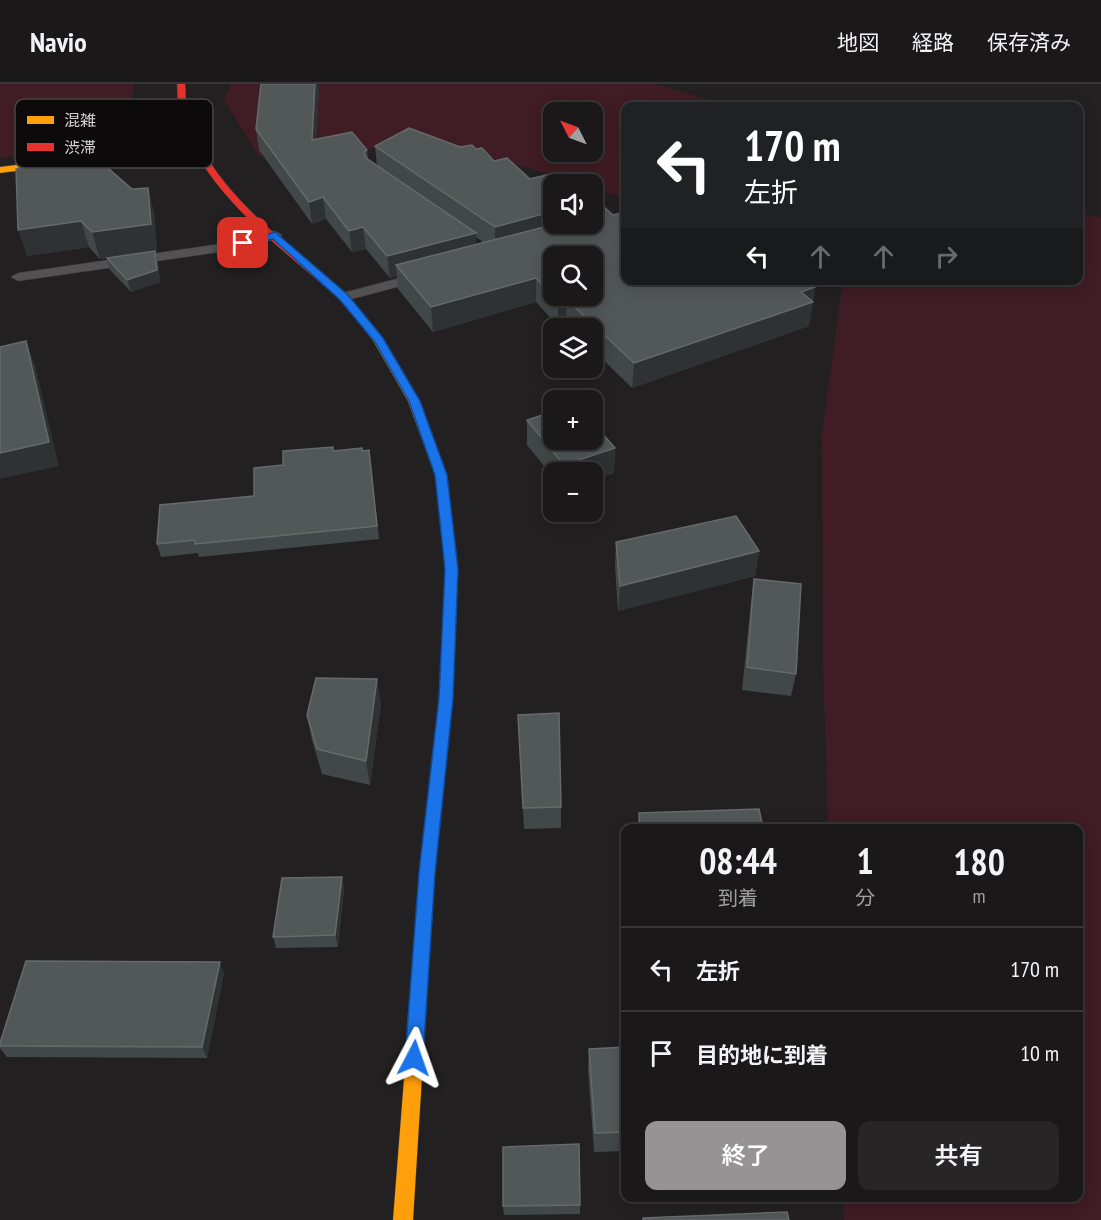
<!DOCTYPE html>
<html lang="ja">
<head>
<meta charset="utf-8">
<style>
  :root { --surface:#1a1819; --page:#272526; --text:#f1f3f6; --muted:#9fa0a2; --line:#383738; --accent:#979394 }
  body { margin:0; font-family:"PT Sans Narrow","Noto Sans JP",sans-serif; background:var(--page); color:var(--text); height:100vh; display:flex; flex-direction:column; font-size:22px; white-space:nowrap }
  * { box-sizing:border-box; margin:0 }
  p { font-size:20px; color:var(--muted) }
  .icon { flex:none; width:33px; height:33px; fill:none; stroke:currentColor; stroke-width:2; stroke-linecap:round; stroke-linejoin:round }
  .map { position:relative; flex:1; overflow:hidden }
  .panel { position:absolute; left:621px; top:740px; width:462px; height:378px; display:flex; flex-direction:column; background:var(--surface); border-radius:12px; box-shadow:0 3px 15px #0003,0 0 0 2px var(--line) }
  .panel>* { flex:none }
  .banner { position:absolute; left:621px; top:18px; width:462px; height:183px; border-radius:12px; box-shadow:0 3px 15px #0003,0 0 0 2px var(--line); background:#202124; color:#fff; overflow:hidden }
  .needle { width:39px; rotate:312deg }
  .buttons { position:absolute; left:543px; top:18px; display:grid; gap:12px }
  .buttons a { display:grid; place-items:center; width:60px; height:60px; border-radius:12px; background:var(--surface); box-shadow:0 3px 15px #0003,0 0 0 2px var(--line); font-size:30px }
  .pin { position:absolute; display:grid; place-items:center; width:51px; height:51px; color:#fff; margin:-26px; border-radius:12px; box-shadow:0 3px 9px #0006 }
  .me { position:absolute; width:66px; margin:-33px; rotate:4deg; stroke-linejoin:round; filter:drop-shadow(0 0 4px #0008) }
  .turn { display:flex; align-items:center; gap:21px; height:126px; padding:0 24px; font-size:27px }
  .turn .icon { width:78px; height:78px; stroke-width:2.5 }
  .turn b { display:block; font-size:42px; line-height:51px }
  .lanes { display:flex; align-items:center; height:57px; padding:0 24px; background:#0003; justify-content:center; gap:30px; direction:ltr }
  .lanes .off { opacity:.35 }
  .eta { display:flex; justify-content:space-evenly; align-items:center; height:102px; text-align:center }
  .eta b { font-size:36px; font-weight:600; line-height:42px }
  .primary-button { display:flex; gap:12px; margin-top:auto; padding:12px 24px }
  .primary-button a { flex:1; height:69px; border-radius:12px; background:var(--accent); color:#fff; font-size:24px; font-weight:600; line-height:69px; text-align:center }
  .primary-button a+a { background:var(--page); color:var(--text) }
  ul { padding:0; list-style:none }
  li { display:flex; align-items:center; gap:18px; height:84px; padding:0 24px; border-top:2px solid var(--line) }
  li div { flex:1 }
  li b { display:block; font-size:22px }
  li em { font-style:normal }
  header { display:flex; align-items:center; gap:36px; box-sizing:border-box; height:84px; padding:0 30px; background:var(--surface); border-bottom:2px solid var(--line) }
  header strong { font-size:28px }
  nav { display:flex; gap:33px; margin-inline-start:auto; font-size:21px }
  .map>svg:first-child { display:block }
</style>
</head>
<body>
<header>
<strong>Navio</strong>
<nav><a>地図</a><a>経路</a><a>保存済み</a></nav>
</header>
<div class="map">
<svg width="1101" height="1136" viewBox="0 0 1101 1136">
  <rect width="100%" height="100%" fill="#232021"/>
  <!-- green -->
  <path fill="#401c24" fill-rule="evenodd" d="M0,0H134L126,59L0,74Z
    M231,0H656L729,22H626L625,115L593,103L592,100H583L446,60L259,72L224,16ZM554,28H592V68H554Z
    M1079,128L1101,134V1136H844L843,1113H1078V744H828L823,579L822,348L843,197L1078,196Z"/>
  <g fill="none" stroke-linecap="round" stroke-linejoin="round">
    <defs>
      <path id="lane" d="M275,147L282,151L280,154L227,167L18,197L11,193L18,189L227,159Z
        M423,188L430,192L428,195L344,217L337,213L339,210Z"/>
      <path id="slow" d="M196,59L200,62L199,64L0,89V83Z
        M344,210L348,211L384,257L420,317L447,391L458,485L453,615L451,619H441L439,615L446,485L435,391L408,317L374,258L339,213Z
        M421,872L427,875L429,880L413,1136H393L413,880L415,875Z"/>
      <path id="jam" d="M177,0H185C186,10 185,22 188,32C210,106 291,163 348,211V215H340C283,166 202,107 180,32C177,22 178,10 177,0Z
        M446,610L451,611L453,615L435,789L429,880L427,885L421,888L415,885L413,880L419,789L439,615L441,611Z"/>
    </defs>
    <!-- lane casing -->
    <use href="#lane" stroke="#3c3a3b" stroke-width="1"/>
    <!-- slow casing -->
    <use href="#slow" stroke="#3c3a3b" stroke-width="1"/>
    <!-- jam casing -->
    <use href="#jam" stroke="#3c3a3b" stroke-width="1"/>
    <!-- lane -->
    <use href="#lane" fill="#535151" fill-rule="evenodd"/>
    <!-- slow -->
    <use href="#slow" fill="#ff9f0a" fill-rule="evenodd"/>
    <!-- jam -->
    <use href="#jam" fill="#e5322d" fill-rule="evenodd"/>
  </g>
  <!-- wall -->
  <path fill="#424849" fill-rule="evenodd" d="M319,2L316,56L367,66L368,75L377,81L375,62L554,140L626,196H816L809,242L632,304L592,265V244H571L566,239L558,242L536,218L433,248L398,205L397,192L390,194L366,165L352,168L326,135L312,140L259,66L256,45ZM476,153L483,158L476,160Z
    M148,104L154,130L157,167H155L158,179L160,198L131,208L110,186L107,174L100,175L89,163L27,172L132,105Z
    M527,336L615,364L614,389L592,396V388H554V394L527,361Z
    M333,363L334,367H362L371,379L379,455L199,473L198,469L161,473L157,460L254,412L283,381Z
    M616,458L759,467L755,492L618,527L615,483Z
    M754,495L796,590L791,612L742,606L751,518Z
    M381,620L370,701L322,690L312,656L307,631Z
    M519,652L561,723V744L524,745Z
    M639,729L763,744H637Z
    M342,793L344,805L338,863L276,864L273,853Z
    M224,889L207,974L7,973L0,964V959Z
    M626,963V1067L594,1068L588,986L589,965Z
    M580,1121V1130L504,1131L503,1122Z"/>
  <!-- shaded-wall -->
  <path fill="#2f3233" d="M315,0H318L319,2L315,77L312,56Z
    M148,104L154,130L157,167H155L158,179L160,198L131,208L127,196L155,167L100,175L92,148Z
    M323,113L326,135L312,140L309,118Z
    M554,127V140H574L495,167V143Z
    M81,137L89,163L27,172L18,146Z
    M363,143L366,165L352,168L349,147Z
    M476,149L477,171L396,181L397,192L390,194L387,172Z
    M536,194V218L433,248L431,223Z
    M805,196H816L812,218H813L809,242L632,304L634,279Z
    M566,215V239L558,242V217Z
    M26,257L35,281L59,382L0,395V369Z
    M615,364L614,389L592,396V388H564V381Z
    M759,467L755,492L618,527L620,502Z
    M377,595L381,620L370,701L366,677Z
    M342,793L344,805L338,863L335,851Z
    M220,878L224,889L207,974L202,963Z"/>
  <!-- building -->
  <path fill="#525758" stroke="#666a6b" stroke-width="1.5" fill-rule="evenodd" d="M261,0H315L312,56L352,48L367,66L364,68L366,74L476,149L387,172L363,143L349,147L323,113L309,118L256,45Z
    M409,44L460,63L472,61L476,65L482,64L494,77L507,74L530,95L554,89L570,98L576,97L580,100H554V127L495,143L375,62Z
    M85,64L132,105L148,104L151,140L92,148L81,137L18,146L16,85Z
    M592,112L613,131L626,128V196H806L815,203L801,208L813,218L634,279L566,215L558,217L536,194L431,223L396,181L556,140H592ZM554,172H592V212H554Z
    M155,167L157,186L127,196L107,174Z
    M26,257L49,358L0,369V263Z
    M554,327V356H592V338L615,364L564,381L527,336Z
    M333,363V367L362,364V367L369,366L377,442L195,460V456L157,460L160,421L254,412V384L283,381V367Z
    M736,432L759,467L620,502L616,458Z
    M754,495L801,500L796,590L747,583Z
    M316,594L377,595L366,677L317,665L307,631Z
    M559,629L561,723L523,724L518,631Z
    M759,725L763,744H640L639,729Z
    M342,793L335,851L273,853L282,794Z
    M26,877L220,878L202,963L0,962V959Z
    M626,963V1048L595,1049L589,965Z
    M579,1060L580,1121L503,1122V1063Z
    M787,1128L789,1136H643V1134Z"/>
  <!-- route -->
  <path fill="#1a73e8" stroke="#114b97" stroke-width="1.5" d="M275,148L348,211L383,254L420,317L447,391L458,485L453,614L435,789L423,974L420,980L414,983L408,980L405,974L419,789L439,614L445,485L435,391L409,317L375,258L340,216L273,155L243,162L239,159Z"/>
  <!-- legend -->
  <rect x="15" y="15" width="198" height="69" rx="9" fill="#0c0a0a" stroke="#484646" stroke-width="1.5"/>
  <rect x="27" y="32" width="27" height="8" fill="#ff9f0a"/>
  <rect x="27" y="59" width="27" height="8" fill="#e5322d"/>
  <g font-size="16" fill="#d5d1d2">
    <text x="64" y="42">混雑</text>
    <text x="64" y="69">渋滞</text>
  </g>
</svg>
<div class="buttons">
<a><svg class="needle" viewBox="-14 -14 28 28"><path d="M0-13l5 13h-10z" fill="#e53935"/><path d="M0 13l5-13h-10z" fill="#9fa0a2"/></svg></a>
<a><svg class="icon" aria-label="sound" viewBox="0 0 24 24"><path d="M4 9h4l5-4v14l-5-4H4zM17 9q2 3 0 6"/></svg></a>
<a><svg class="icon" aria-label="search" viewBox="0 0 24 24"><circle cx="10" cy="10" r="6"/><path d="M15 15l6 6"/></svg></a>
<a><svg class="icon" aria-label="layers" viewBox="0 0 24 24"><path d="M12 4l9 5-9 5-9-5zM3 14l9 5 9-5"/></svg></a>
<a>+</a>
<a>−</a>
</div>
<div class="pin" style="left:243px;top:159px;background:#d93025"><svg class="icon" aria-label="arrive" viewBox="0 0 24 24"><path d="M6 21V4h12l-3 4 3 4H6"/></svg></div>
<svg class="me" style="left:414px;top:974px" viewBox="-20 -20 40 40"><path d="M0-17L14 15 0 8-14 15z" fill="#1a73e8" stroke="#fff" stroke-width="4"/></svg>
<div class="banner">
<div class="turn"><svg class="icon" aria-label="left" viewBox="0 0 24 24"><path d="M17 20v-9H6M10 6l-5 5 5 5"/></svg><div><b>170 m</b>左折</div></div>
<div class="lanes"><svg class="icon" aria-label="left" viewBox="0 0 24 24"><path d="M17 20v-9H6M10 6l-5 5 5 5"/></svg><svg class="icon off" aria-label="ahead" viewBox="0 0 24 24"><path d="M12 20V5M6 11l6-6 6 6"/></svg><svg class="icon off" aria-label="ahead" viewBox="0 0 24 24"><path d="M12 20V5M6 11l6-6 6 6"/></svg><svg class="icon off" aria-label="right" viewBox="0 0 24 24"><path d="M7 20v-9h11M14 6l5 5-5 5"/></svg></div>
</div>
<section class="panel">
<div class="eta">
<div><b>08:44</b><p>到着</p></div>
<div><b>1</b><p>分</p></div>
<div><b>180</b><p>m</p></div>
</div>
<ul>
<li><svg class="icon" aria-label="left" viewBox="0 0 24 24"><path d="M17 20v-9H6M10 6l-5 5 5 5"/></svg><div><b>左折</b></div><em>170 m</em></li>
<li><svg class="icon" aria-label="arrive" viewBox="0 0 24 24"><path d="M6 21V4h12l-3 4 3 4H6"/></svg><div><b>目的地に到着</b></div><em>10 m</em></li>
</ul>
<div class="primary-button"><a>終了</a><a>共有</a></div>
</section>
</div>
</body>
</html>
